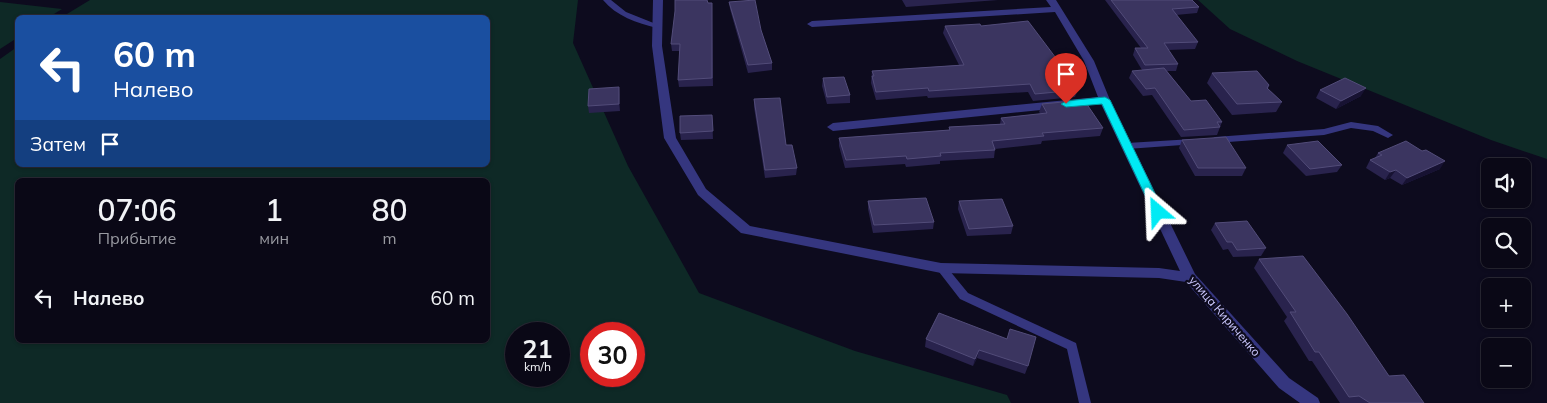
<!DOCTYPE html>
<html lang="ru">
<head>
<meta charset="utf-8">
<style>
  :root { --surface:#0a0816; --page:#13111f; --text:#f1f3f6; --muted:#999aa1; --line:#2a2935 }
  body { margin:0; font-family:Mulish,sans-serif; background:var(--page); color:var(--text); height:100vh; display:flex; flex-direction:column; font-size:19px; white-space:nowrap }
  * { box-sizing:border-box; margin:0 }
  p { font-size:16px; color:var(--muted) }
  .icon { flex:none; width:28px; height:28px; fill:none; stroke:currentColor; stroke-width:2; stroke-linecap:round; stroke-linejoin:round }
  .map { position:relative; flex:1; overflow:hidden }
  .sheet { position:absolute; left:15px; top:178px; width:475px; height:165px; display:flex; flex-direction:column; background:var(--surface); border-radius:8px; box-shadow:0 1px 4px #0004,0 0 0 1px var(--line) }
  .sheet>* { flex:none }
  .hud { position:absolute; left:15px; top:15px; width:475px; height:152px; border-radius:8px; box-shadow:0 1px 4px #0004,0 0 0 1px var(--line); background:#1a4fa0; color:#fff; overflow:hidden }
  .controls { position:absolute; left:1481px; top:158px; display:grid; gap:10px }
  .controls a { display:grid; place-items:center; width:50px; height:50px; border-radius:8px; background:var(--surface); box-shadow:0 1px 4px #0004,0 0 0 1px var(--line); font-size:25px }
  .speed { position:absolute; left:505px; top:322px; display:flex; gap:10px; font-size:25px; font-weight:700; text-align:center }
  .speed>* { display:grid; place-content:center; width:65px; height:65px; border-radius:50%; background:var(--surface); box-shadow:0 1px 4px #0004,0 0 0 1px var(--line); line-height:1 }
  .speed small { font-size:12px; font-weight:400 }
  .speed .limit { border:8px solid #d22; background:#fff; color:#111 }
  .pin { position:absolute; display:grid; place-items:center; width:42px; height:42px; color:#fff; margin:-51px -21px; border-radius:50% 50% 50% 0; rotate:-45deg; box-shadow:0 0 5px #0007 }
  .pin .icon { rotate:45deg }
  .me { position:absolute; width:55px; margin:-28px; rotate:334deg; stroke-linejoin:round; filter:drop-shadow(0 0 4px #0008) }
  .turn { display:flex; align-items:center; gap:18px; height:105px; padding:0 15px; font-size:22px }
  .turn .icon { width:65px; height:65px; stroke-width:2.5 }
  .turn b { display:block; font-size:35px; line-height:42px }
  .then { display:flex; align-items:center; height:48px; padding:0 15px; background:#0003; gap:10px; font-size:19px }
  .eta { display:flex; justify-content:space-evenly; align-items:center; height:85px; text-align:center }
  .eta b { font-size:30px; font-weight:600; line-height:35px }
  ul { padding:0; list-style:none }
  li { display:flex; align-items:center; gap:15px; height:70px; padding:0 15px }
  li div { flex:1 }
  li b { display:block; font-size:19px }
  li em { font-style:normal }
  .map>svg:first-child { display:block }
</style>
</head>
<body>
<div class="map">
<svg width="1547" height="403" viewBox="0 0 1547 403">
  <rect width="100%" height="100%" fill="#0d0b1e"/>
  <!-- green -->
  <path fill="#0e2926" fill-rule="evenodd" d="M90,0H578L573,43L628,166L699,293L855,351L1007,395L1011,403H0V59L17,47L18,165H488V18L62,17ZM18,180H488V340H18ZM516,334H559V376H516ZM591,334H634V376H591Z
    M1198,0H1547V159L1491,140L1297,61L1230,29Z
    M0,2L62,9L49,17L18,18L17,38L0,49Z"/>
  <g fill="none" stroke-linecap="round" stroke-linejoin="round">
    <!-- lane -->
    <path fill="#35367f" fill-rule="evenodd" d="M603,0H611L626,12L661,26L657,28C637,23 616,16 603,0Z
      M1351,122L1378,126L1393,135L1388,138L1373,131L1351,128L1324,135L1215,143L1210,140L1215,137L1324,129Z
      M1193,139L1198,142L1196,144L1127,149L1122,146L1127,143Z
      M941,264L945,265L968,293L1076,343L1091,403H1079L1067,349L960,299L936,268L937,265Z"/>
    <!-- street -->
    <path fill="#35367f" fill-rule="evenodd" d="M653,0H663L662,46L676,138L706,189L750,226L941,263L1159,268L1180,271L1101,104L833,131L827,127L833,123L1098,97L1084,61L1055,12L812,27L807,24L812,21L1051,7L1046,0H1056L1094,61L1110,100L1195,274L1289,378L1318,398L1320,403H1300L1279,388L1186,282L1159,278L941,273L741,233L698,195L664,138L652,46Z"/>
  </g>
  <!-- wall -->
  <path fill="#29234d" d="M902,0H998L906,7Z
    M1105,0H1192L1199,7L1197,13L1176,15L1198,42L1195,49L1168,50L1178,64L1176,71H1167L1191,101L1222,122L1217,135L1181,137L1152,95L1143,96L1129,78L1132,71L1142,70L1133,55L1135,48H1141Z
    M729,2L761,30L772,63V70L748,73L730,9Z
    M708,3H712L713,86L679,87L678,80L680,51H672L671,44Z
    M945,26H981L1078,90L1075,97L1033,101L1028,92L928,98L927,96L876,100L871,83L872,71L959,65L943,33Z
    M1212,73L1269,85L1268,89L1282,102L1276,112L1232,115L1207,83Z
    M823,78L850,95V103L827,104L822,86Z
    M1320,90L1361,96L1336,109L1316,98Z
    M620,94V111L589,113L588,106Z
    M754,99L786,145L797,168L796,175L765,178L754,107Z
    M1042,104L1103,128L1100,136L1042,141L1041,144L995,149L994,158L940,161V164L906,167L905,164L845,168L839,146V138L949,130V127L1000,124L1001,118L1041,114L1039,112Z
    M712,115L713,139L681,140L680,133Z
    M1182,140L1246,168L1242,176H1195L1179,148Z
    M1287,145L1342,165L1337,172L1306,176L1283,153Z
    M1378,153L1440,169L1402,185L1390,178L1385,180L1366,168L1370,160L1375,158Z
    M868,201L934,222L933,229L873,233L868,209Z
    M959,201L1013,226L1011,234L967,236L958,209Z
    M1215,223L1266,248L1261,256L1233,257L1228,249L1223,250L1211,230Z
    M1259,259L1389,376L1424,403H1340L1312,361H1309L1284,321L1287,317L1254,268Z
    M939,313L1028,366L1025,374L977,358L973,366L925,347L926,339Z"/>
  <!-- shaded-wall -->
  <path fill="#171232" d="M619,87L620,94V111L619,104Z
    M1366,88L1361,96L1336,109L1341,101Z
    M1445,161L1440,169L1402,185L1407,178Z
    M1396,170L1390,178L1385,180L1390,172Z
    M979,350L977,358L973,366L975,359Z"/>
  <!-- building -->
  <path fill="#3b3560" stroke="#524c79" d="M675,0H707L708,3H712V78L678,80L680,44H671L675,11Z
    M755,0L761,30L772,63L748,65L729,2Z
    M1111,0H1192L1199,7L1172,9L1198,42L1164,43L1178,64L1145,65L1135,48H1148Z
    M1028,21L1071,78L1078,90L1035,94L1030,84L929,91L928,88L876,92L872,76H874L872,71L964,65L945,26L980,24L981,26Z
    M1164,68L1191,101L1206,100L1222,122H1217L1220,127L1184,130L1155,88L1146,89L1132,71Z
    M1257,71L1269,85L1267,88L1282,102L1237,104L1212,73Z
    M844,77L850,95L827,97L823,78Z
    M1345,78L1366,88L1341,101L1320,90Z
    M619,87V104L588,106L589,89Z
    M780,98L786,145H792L797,168L765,170L754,99Z
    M1084,100L1103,128L1042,133L1044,136L992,141L995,150L940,153L941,156L907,159L906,156L846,160L839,138L950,130L949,127L1005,124L1001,118L1047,113L1042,104Z
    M712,115L713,131L680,133V116Z
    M1226,137L1246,168H1198L1182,140Z
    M1318,141L1342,165L1310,169L1287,145Z
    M1406,141L1422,151L1426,150L1445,161L1407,178L1396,170L1390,172L1370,160L1382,155L1378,153Z
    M926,198L934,222L874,225L868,201Z
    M1002,199L1013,226L969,229L959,201Z
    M1247,221L1266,248L1237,250L1232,242H1227L1215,223Z
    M1303,256L1347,314L1389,376L1404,375L1424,403H1370L1359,396L1349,397L1319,352H1315L1290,312H1296L1259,259Z
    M939,313L1007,339L1010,329L1036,337L1028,366L979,350L975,359L926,339Z"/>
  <!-- route -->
  <path fill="#00eaf4" stroke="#00989f" d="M1105,97L1110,100L1164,212L1162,214L1158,215L1153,212L1102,104L1066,107L1061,104L1066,101Z"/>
  <g text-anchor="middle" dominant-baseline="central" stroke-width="4.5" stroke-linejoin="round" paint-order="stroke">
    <!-- street labels -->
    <g font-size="12" fill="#ccc9ff" stroke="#0d0b1e">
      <text transform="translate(1225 316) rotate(49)">улица Кириченко</text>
    </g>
  </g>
</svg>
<div class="controls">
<a><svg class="icon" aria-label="sound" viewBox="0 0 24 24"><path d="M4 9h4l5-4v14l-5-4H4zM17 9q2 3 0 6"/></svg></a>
<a><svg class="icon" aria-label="search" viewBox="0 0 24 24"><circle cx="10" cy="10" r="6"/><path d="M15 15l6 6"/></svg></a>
<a>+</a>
<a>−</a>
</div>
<div class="speed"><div>21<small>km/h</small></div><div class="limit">30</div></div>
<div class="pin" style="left:1066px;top:104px;background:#d93025"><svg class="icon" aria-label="arrive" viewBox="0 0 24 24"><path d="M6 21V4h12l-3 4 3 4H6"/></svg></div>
<svg class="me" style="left:1158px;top:212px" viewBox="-20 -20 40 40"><path d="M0-17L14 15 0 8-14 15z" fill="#00eaf4" stroke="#fff" stroke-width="4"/></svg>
<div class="hud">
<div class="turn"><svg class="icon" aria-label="left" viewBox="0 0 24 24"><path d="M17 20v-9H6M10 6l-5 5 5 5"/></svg><div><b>60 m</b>Налево</div></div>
<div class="then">Затем<svg class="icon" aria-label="arrive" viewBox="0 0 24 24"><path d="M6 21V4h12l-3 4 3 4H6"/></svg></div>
</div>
<section class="sheet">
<div class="eta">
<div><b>07:06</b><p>Прибытие</p></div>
<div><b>1</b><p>мин</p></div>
<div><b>80</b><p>m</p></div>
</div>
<ul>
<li><svg class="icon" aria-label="left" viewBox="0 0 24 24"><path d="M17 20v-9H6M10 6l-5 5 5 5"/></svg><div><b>Налево</b></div><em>60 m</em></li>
</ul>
</section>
</div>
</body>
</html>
